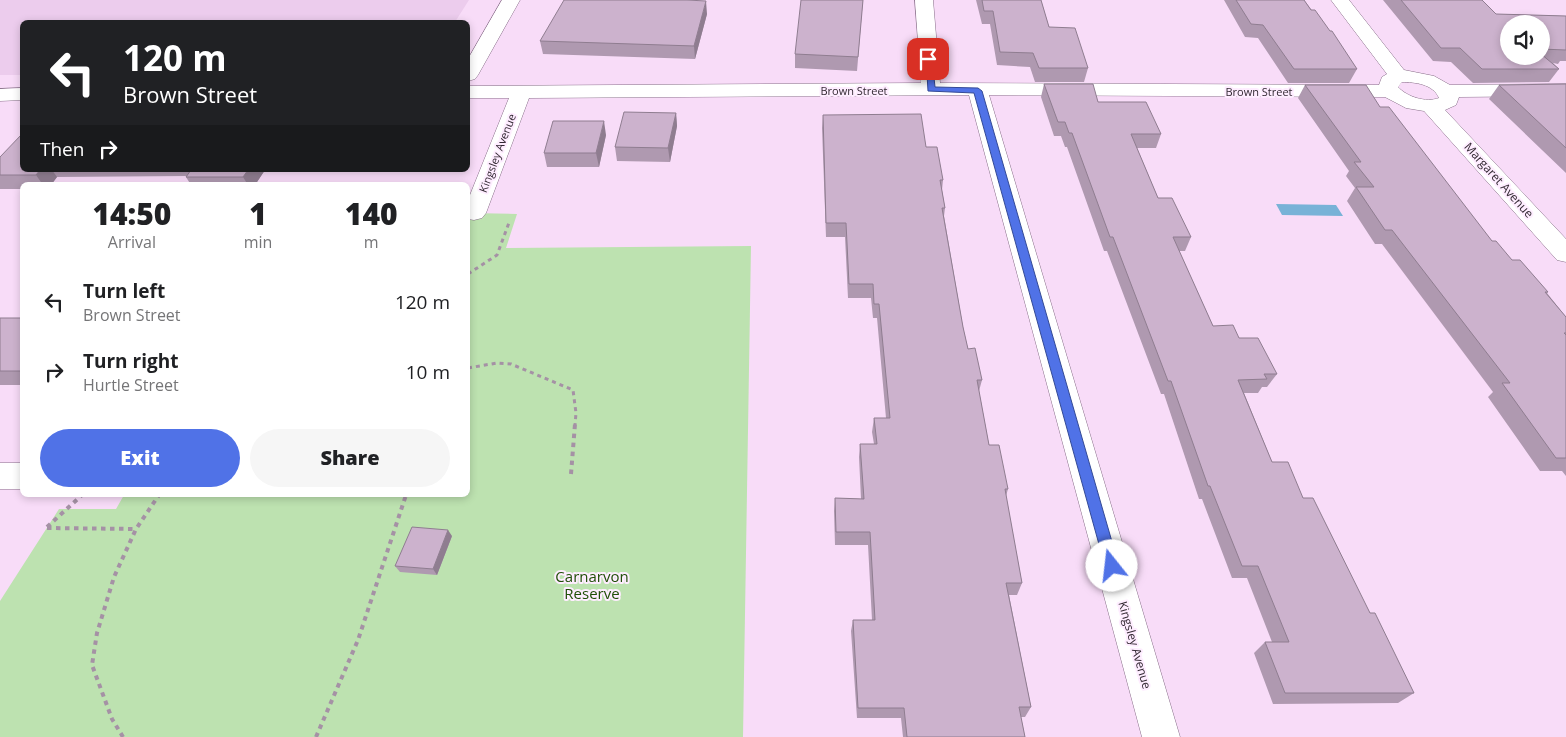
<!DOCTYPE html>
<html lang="en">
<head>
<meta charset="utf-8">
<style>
  :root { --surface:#fff; --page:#f6f6f6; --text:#202124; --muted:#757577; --accent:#5072e7 }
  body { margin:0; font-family:"Open Sans",sans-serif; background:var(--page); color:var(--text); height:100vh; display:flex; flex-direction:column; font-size:19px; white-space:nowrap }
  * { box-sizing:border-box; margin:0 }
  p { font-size:16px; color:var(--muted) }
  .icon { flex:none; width:28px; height:28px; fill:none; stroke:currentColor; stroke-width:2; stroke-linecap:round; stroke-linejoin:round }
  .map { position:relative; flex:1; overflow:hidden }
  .panel { position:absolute; left:20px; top:182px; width:450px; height:315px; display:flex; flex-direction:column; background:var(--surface); border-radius:8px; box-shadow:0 2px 8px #0003 }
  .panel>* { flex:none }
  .hud { position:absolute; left:20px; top:20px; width:450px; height:152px; border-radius:8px; box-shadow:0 2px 8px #0003; background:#202124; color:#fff; overflow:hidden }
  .fabs { position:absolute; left:1500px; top:15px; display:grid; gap:10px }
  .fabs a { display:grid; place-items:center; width:50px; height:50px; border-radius:50%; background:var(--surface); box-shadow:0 2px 8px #0003; font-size:25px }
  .pin { position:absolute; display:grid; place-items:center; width:42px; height:42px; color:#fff; margin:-21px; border-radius:10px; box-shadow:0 2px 8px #0006 }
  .me { position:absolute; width:55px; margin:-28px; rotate:344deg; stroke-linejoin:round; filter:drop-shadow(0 0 4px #0008) }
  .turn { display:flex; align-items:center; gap:18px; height:105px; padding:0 20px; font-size:22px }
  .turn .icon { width:65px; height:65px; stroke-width:2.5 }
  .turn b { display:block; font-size:35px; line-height:42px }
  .then { display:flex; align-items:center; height:48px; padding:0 20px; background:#0003; gap:10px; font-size:19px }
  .eta { display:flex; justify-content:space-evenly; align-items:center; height:85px; text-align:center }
  .eta b { font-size:30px; font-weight:800; line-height:35px }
  .cta { display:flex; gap:10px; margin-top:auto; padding:10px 20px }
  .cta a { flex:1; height:58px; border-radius:30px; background:var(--accent); color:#fff; font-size:20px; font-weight:800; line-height:58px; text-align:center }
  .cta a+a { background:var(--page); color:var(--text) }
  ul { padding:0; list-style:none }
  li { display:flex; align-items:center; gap:15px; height:70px; padding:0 20px }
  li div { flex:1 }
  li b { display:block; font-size:19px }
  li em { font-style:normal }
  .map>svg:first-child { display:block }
</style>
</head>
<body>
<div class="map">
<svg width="1566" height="737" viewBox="0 0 1566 737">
  <rect width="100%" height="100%" fill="#f8dcf8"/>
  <!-- built -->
  <path fill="#eccced" d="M0,0H469L455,22H22V75H0Z"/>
  <!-- green -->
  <path fill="#bde2b0" d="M468,213L517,214L506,248L751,246L743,737H0V601L59,509H116L124,495H468Z"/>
  <!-- water -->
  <path fill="#78b2d7" d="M1276,204L1336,205L1343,216L1282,215Z"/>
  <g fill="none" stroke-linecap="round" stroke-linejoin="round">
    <defs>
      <path id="minor" d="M502,0H520L478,75L475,79L468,81V59Z
        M915,0H933L940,83L1379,85L1382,77L1387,74L1331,0H1349L1404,70L1434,76L1450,85L1566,84V96L1459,97L1456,105L1445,110L1566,239V262L1557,260L1424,111L1406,108L1385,97L989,95L1180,737H1142L969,95L529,98L486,213L482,218L474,220L468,219V200L509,98H468V86L921,83ZM1402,82C1415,82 1433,84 1439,98C1426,103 1407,97 1398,87Z
        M22,88V100L0,101V89Z
        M0,463H22V489H0Z"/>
    </defs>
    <!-- minor casing -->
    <use href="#minor" stroke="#876e88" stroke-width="1"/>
    <!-- path-far1 -->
    <path stroke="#a591a5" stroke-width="3" stroke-dasharray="4 4" stroke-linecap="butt" d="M468,274L497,255L510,220
      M468,368L497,363L511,364L573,390L576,413L575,425"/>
    <!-- path -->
    <path stroke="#a591a5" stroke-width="4" stroke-dasharray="4.5 4.5" stroke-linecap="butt" d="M571,474L575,424
      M47,527L82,495
      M47,528L136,529
      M123,737L112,719L92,665L97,633L114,577L136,529L159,495
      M316,737L358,640L406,495"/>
    <!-- minor -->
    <use href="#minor" fill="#fff" fill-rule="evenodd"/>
  </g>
  <!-- wall -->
  <path fill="#af99b0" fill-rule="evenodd" d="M863,0L857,71L795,68V54Z
    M976,0H1041L1049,27L1088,68L1084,82H1035L1030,67L997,65L990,24H982Z
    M1224,0H1304L1357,69L1349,83H1288L1258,38L1245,37Z
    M1383,0H1482L1496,14L1566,16V61H1560L1558,64L1553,63L1559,69L1549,82L1473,83L1451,62L1433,61ZM1509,24H1541V56Z
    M707,14L695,59L543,54L540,41Z
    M1044,84L1098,102L1161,134L1156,148H1137L1158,198L1191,237L1185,251H1179L1213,326L1239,338L1277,374L1267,387H1262L1258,393H1244L1272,462L1303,498L1370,613L1414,693L1398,703L1273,704L1254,653L1265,642H1272L1247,578H1232L1202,499H1199L1164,394H1161L1107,251H1104L1067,147H1065L1061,136H1054L1041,97Z
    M1566,84V173L1489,99L1499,85Z
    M1305,85L1380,107L1492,241L1512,260L1548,292L1547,293L1566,317V476L1562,471H1540L1488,397L1493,392L1382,244H1375L1347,201L1355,188L1346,176L1349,171L1298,98Z
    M676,113L677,126L670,162L617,161L615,147Z
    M823,115L926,147L943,180L942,190L945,208L944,216L963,327L968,349L982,380L979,391L989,445L1008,489L1006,496L1022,583L1017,595H1009L1031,707L1025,717H1021L1025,737H903L901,718H857L851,631L853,620H872L868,545H835L834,511L835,498L861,499L859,457L860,444H874L872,432L874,418H886L877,318H873L871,298H848L845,237H826L822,128Z
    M606,135L599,167H547L544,153Z
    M0,157L22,170H265L255,185H191L186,177L187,176L57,177L51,185H22V189H0Z
    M0,318H22V385H0Z
    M452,536L437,575L400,572L395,566Z"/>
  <!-- shaded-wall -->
  <path fill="#8f7d90" d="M706,1L707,14L695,59L694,46Z
    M676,113L677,126L670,162L668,148Z
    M604,121L606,135L599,167L596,153Z
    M40,170H52L57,177L51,185H43L36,175Z
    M248,170H265L255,185H248L243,177Z
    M448,530L452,536L437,575L433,569Z"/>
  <!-- building -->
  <path fill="#ccb2cd" stroke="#8f7d90" d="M564,0H687L706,1L694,46L540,41Z
    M801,0H863L858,57L795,54Z
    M982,0H1041L1049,27L1075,28L1088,68H1039L1033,53L1000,52L993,11H984Z
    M1236,0H1304L1311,10H1315L1330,31H1332L1357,69H1294L1263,25L1251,24Z
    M1401,0H1482L1496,14L1566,16V50L1541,49V24H1509V56H1541V54L1559,69H1482L1460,48H1441Z
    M1044,84H1093L1098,102H1146L1161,134H1131L1158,198H1172L1191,237H1173L1213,326L1233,325L1239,338H1258L1277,374H1264L1267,379L1238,380L1272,462H1288L1303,498H1313L1370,613H1375L1414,693H1285L1265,642H1289L1258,566H1242L1210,486H1208L1171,381H1168L1113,237H1110L1072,133H1069L1065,122H1058Z
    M1566,84V148L1499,85Z
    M1305,85H1366L1380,107H1389L1492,241H1496L1512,260H1520L1548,292H1545L1566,317V333H1564L1566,335V458H1556L1502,383H1510L1392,230H1385L1356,187H1374L1354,162H1361Z
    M624,112L676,113L668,148L615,147Z
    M921,114L926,147H937L943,180H940L945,208H942L963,327L968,349L975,348L982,380H977L989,445H999L1008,489H1005L1022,583H1006L1031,707H1019L1025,737H907L904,708H858L853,620H875L870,532H836L835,498L864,499L860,444H877L874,418H890L879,304H874L873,284H849L846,223H826L823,115Z
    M553,121H604L596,153H544Z
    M22,134V170H40L36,175H0V157Z
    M191,170H248L243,177H186Z
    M0,318H22V371H0Z
    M412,527L448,530L433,569L395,566Z"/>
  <!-- route -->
  <path fill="#5072e7" stroke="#344a96" d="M926,57L932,59L935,87L978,88L982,91L1119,566L1117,570L1112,572L1107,570L1105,566L974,93L928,91Z"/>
  <g text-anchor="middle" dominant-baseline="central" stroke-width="4" stroke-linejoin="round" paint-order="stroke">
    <!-- far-street labels -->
    <g font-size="11" fill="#332933" stroke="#feedff">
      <text x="854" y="90">Brown Street</text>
      <text x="1259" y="91">Brown Street</text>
      <text transform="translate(497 153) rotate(-69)">Kingsley Avenue</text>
    </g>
    <!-- street labels -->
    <g font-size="12" fill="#332933" stroke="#feedff">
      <text transform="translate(1499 180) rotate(48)">Margaret Avenue</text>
      <text transform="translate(1135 645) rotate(74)">Kingsley Avenue</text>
    </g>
    <!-- near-park labels -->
    <g font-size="15" fill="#204f07" stroke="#feedff">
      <text x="592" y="576">Carnarvon<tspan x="592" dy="17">Reserve</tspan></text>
    </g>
  </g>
</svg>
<div class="fabs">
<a><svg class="icon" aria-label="sound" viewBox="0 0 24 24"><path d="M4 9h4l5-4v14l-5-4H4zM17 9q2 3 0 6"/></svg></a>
</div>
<div class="pin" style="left:928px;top:59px;background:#d93025"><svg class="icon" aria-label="arrive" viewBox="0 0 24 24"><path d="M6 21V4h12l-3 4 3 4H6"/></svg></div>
<svg class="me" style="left:1112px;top:566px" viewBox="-20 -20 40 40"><circle r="19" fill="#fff"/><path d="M0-13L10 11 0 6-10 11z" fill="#5072e7"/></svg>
<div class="hud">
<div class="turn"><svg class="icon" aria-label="left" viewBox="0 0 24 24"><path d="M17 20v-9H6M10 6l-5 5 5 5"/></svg><div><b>120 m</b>Brown Street</div></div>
<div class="then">Then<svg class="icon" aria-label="right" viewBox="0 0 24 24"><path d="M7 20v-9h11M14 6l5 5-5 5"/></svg></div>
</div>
<section class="panel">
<div class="eta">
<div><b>14:50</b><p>Arrival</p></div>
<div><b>1</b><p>min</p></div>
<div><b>140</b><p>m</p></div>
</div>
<ul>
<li><svg class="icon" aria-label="left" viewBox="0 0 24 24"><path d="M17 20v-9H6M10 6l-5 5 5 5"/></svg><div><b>Turn left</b><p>Brown Street</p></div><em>120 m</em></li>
<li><svg class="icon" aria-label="right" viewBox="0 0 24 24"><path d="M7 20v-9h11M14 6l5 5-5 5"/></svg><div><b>Turn right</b><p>Hurtle Street</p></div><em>10 m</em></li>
</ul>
<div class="cta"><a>Exit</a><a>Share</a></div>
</section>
</div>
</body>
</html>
